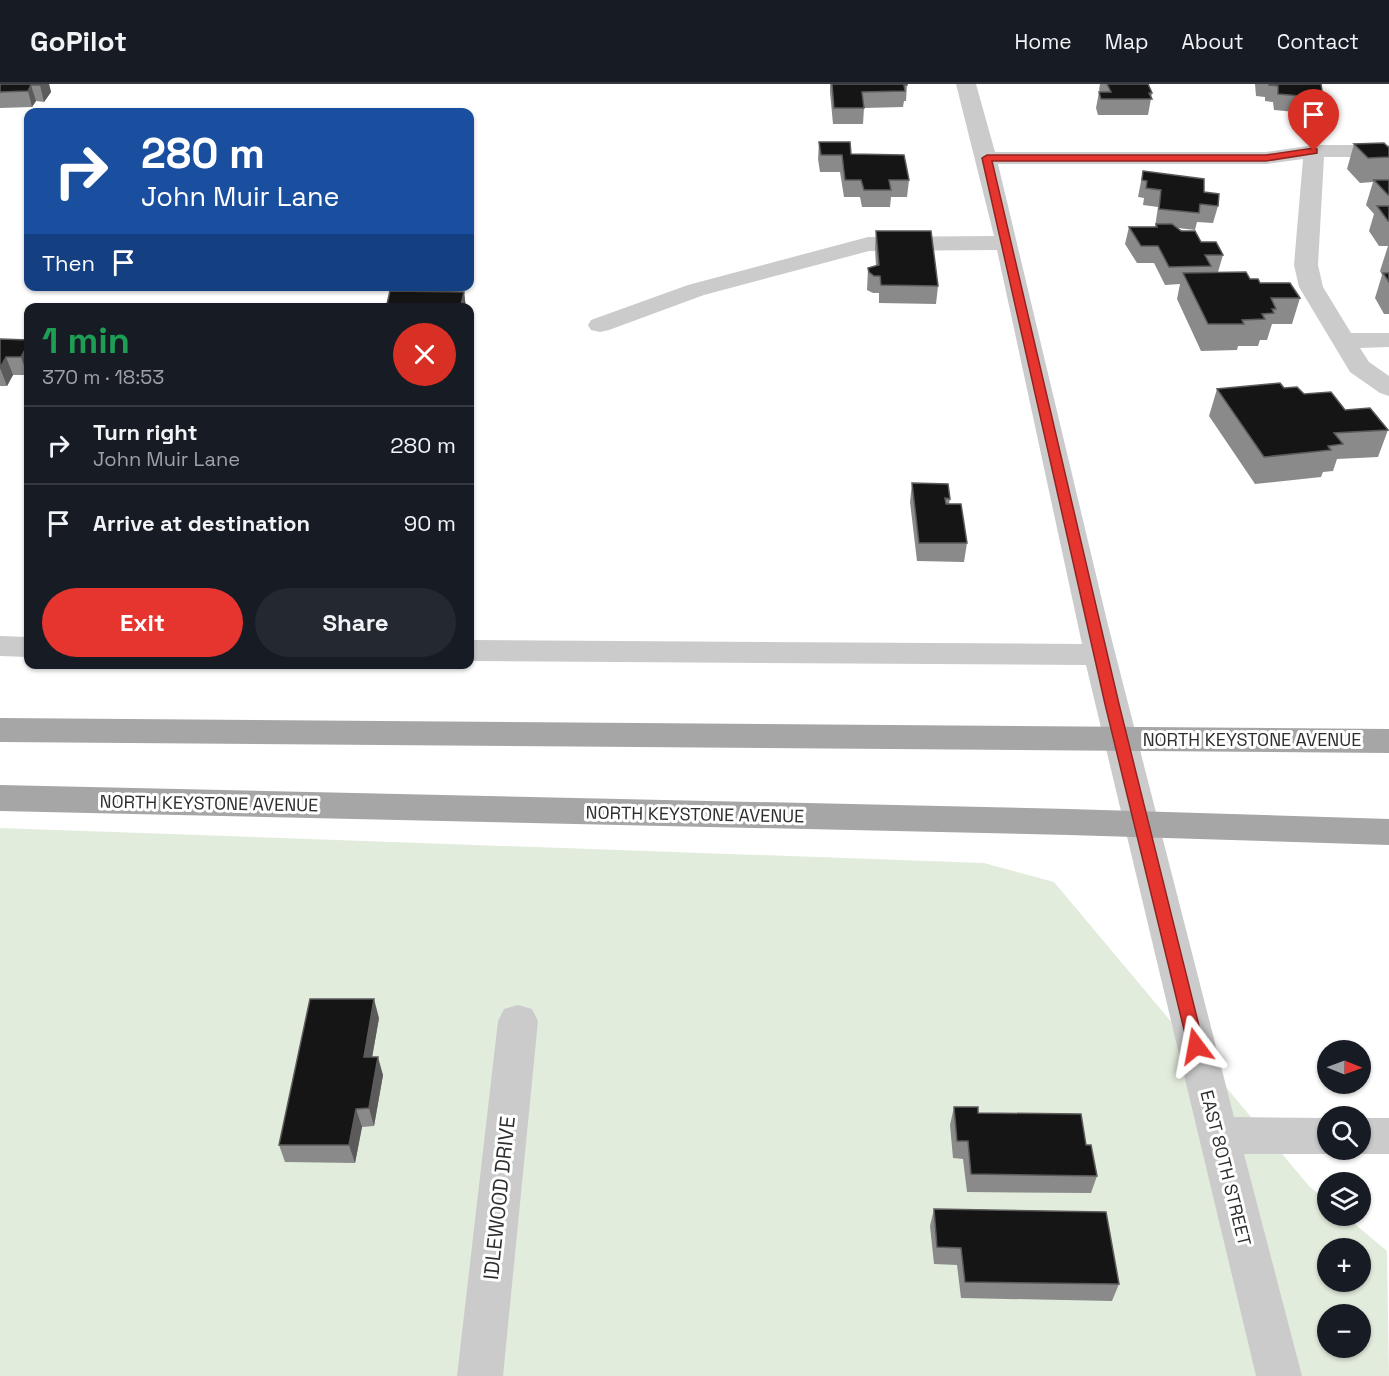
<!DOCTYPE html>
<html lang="en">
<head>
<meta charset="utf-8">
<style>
  :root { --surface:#171b24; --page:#242831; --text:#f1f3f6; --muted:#9ea1a6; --line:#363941; --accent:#e6352f }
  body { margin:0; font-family:"Space Grotesk",sans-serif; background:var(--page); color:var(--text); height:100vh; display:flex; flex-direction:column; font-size:22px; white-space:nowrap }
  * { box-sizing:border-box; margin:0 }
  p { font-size:20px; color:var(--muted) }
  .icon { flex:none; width:33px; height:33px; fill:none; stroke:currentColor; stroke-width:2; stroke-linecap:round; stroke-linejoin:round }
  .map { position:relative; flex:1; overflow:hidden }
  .details { position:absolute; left:24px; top:219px; width:450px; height:366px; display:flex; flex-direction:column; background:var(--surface); border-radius:12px; box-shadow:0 2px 4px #0004 }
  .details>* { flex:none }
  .hud { position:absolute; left:24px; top:24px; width:450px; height:183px; border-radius:12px; box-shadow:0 2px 4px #0004; background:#1a4fa0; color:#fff; overflow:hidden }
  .needle { width:39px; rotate:91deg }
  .fabs { position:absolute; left:1317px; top:956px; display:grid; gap:12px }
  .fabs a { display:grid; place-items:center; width:54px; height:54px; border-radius:50%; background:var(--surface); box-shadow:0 2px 4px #0004; font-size:30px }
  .pin { position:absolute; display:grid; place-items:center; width:51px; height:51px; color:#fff; margin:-62px -26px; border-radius:50% 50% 50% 0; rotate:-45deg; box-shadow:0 0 6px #0007 }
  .pin .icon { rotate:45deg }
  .me { position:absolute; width:66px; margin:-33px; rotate:347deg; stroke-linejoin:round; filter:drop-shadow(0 0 4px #0008) }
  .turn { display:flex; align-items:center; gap:21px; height:126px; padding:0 18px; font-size:27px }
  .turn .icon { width:78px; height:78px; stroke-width:2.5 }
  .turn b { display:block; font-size:42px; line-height:51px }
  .then { display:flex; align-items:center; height:57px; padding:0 18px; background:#0003; gap:12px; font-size:22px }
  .round { display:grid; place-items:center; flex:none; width:63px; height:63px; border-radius:32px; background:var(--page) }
  .headline { display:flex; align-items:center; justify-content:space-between; height:102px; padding:0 18px }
  h1 { font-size:36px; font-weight:800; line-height:45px; color:#1e9e55 }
  .primary-button { display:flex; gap:12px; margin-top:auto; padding:12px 18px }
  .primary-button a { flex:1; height:69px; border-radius:36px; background:var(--accent); color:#fff; font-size:24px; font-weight:800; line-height:69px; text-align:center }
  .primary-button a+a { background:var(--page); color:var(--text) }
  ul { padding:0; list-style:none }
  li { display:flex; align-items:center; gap:18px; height:78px; padding:0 18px; border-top:2px solid var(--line) }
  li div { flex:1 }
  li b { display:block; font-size:22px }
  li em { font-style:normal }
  header { display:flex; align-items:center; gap:36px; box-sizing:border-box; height:84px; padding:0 30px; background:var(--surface); border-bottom:2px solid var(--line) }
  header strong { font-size:28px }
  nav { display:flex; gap:33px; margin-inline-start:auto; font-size:21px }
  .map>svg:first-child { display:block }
</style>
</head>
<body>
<header>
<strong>GoPilot</strong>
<nav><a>Home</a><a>Map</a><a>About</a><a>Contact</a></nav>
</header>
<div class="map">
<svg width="1389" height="1292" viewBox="0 0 1389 1292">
  <rect width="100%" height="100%" fill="#fff"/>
  <!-- green -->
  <path fill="#e2ecdc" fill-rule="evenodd" d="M0,744L984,779L1054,798L1309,1102L1327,1117L1328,1131H1344L1387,1167L1389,1292H0ZM1328,1164H1360V1197H1328ZM1328,1230H1360V1263H1328Z"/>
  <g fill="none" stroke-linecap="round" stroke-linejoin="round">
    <!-- minor -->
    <path fill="#cbcbcb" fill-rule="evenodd" d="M956,0H976L995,68H1266L1314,61H1389V73H1324L1318,181L1323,203L1351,249H1389V263L1360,264L1369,278L1389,292V312L1380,309L1350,288L1299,203L1294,181L1303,75L1266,80H998L1108,541L1234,1033L1328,1034V1065H1343L1328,1070H1244L1302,1292H1256L1086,581L470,577V556L1082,560L997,166L869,167L704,211L609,246L600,248L591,246L588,241L591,236L688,201L868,153L994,152Z
      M0,552L28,553V573L0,572Z
      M518,921L532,925L538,937L503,1292H457L498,937L504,925Z
      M1360,1034H1389V1070H1360L1345,1065H1360Z"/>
    <!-- major -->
    <path fill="#a6a6a6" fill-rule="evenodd" d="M0,634L1389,645V669L0,658Z
      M0,701L1069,725L1389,735V761L1069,751L0,727Z"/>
  </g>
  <!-- wall -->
  <path fill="#8a8a8a" d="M0,0H49L51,8L44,18L36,17L32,23L0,24Z
    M830,0H907L906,17H904L903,23L864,24L863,40H833L830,8Z
    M1100,0H1148L1152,9L1148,31H1098L1096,24L1099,8H1100L1099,6Z
    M1255,0H1321L1323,14L1318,30L1274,26L1273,18L1265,17V13L1256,12Z
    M819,58L851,70L909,96L907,113H891L890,123H862L860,113H844L840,88H820L818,75Z
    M1354,60L1389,63V230H1384L1375,214L1382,191L1380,187L1388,162H1379L1369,147L1374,130L1366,121L1373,98L1360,99L1347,85Z
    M1143,87L1204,108L1218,122L1213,139L1197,138L1195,146L1178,144L1223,171L1218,188L1209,189L1250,195L1300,214L1292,240H1272L1267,256H1260L1258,262H1238L1237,266L1201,267L1177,215L1180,200L1165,201L1154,179H1137L1125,160L1129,143H1155L1158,123L1143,121L1144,114L1138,113Z
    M876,147L938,202L936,220L879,219V209H873L867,206L868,184L876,182L875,164Z
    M464,208L466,224H386Z
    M0,255L28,256L27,291H13L7,302H0Z
    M1284,304L1345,326L1388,346L1378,373L1337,375L1333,387L1323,388L1321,393L1255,400L1209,332L1217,305Z
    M912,399L950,415L949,420L967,459L964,478L917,477L910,418Z
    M379,934L372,973L383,991L374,1042L362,1043L355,1079L285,1078L279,1061Z
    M954,1023L978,1029L1097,1092L1091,1109L967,1108L963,1075L953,1074L950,1041Z
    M934,1125L1119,1200L1112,1217L961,1214L957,1181L934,1180L930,1142Z"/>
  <!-- shaded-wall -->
  <path fill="#5b5b5b" d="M40,0H49L51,8L44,18L40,1Z
    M31,1L36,17L32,23L28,7Z
    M464,208L466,224H461V221Z
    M28,260V289L27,291L21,273Z
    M6,273L13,291L7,302L0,284Z
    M374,915L379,934L369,991L364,973Z
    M378,973L383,991L374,1042L369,1024Z
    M356,1025L362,1043L355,1079L349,1061Z"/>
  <!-- building -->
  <path fill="#151515" stroke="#5b5b5b" stroke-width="1.5" d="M0,0H41L40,1H31L28,7L0,8Z
    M832,0H907V1H904L905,7L862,8L864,24H834Z
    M1107,0H1148L1152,9H1149L1152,15H1101L1099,8H1111Z
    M1269,0H1321L1323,14L1278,10V2L1269,1Z
    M819,58H850L851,70L904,71L909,96H889L891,106H864L861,96H845L842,71H821Z
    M1384,59L1388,63H1389V73L1368,74L1354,60Z
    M1143,87L1204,95V108L1219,110L1218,122L1200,120L1199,129L1159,125L1161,106L1146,104L1147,97L1142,96Z
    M1374,96H1389V111H1388Z
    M1377,122H1389V137H1388Z
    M1156,140H1172L1181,147H1195L1201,158H1216L1223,171H1205L1211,182L1169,183L1158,162H1141L1129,143H1157Z
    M876,147H931L938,202L881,201L880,192H874L869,188L868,184L879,181Z
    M1246,188L1250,195H1258L1260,199H1290L1300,214H1271L1276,225H1272L1274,229L1262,230L1265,235L1242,236L1244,240H1208L1183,189Z
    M1383,189H1389V198Z
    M390,207L464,208L461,221H409V224H386Z
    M0,255L28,256V260L21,273H6L0,284Z
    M1280,299L1284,304L1297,303L1304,310L1331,308L1345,326L1370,324L1388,346L1334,349L1343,360L1328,362L1331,366L1264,373L1217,305Z
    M912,399L948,400L950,415L945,414L946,420H961L967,459H919Z
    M310,915H374L364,973H378L369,1024L356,1025L349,1061H279Z
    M954,1023H978V1029L1081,1030L1086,1061H1091L1097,1092L971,1090L968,1057H957Z
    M934,1125L1106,1128L1119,1200L965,1198L961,1164L937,1163Z"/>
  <!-- route -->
  <path fill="#e6352f" stroke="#96221f" stroke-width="1.5" d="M1314,64L1317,65V69L1266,77H992L1119,620L1204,962L1202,967L1196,969L1190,967L1188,962L1105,620L982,74L987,71H1266Z"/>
  <g text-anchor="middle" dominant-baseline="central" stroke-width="6" stroke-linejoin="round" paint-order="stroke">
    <!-- street labels -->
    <g font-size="18" fill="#2e2e2e" stroke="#fff">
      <text x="1252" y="655">NORTH KEYSTONE AVENUE</text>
      <text transform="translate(209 719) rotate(1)">NORTH KEYSTONE AVENUE</text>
      <text transform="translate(695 730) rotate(1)">NORTH KEYSTONE AVENUE</text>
      <text transform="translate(1226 1084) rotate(76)">EAST 80TH STREET</text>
    </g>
    <!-- near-street labels -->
    <g font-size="21" fill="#2e2e2e" stroke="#fff">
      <text transform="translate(499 1114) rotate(-84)">IDLEWOOD DRIVE</text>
    </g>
  </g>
</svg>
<div class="fabs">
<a><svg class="needle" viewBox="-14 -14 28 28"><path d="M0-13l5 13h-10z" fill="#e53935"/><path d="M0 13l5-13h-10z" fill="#9ea1a6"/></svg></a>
<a><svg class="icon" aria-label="search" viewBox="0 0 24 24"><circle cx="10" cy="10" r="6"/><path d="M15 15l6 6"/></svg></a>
<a><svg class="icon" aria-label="layers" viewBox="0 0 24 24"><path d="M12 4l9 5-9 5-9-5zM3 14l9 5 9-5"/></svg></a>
<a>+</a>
<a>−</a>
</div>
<div class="pin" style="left:1314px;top:67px;background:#d93025"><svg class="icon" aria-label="arrive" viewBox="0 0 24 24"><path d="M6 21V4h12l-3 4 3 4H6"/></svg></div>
<svg class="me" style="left:1196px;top:962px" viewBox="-20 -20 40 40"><path d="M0-17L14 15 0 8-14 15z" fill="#e6352f" stroke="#fff" stroke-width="4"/></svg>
<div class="hud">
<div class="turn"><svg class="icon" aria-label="right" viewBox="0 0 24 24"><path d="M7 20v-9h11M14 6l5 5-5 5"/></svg><div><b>280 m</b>John Muir Lane</div></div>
<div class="then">Then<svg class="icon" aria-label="arrive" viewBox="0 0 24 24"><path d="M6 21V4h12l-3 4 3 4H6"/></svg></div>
</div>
<section class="details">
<div class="headline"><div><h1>1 min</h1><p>370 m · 18:53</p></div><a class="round" style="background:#d93025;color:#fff"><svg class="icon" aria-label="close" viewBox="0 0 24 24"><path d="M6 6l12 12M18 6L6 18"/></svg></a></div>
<ul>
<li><svg class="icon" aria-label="right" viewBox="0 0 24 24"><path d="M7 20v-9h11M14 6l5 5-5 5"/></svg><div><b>Turn right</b><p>John Muir Lane</p></div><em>280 m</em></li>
<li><svg class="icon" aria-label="arrive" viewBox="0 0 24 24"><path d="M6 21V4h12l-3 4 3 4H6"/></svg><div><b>Arrive at destination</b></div><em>90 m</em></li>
</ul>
<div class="primary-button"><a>Exit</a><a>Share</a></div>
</section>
</div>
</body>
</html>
